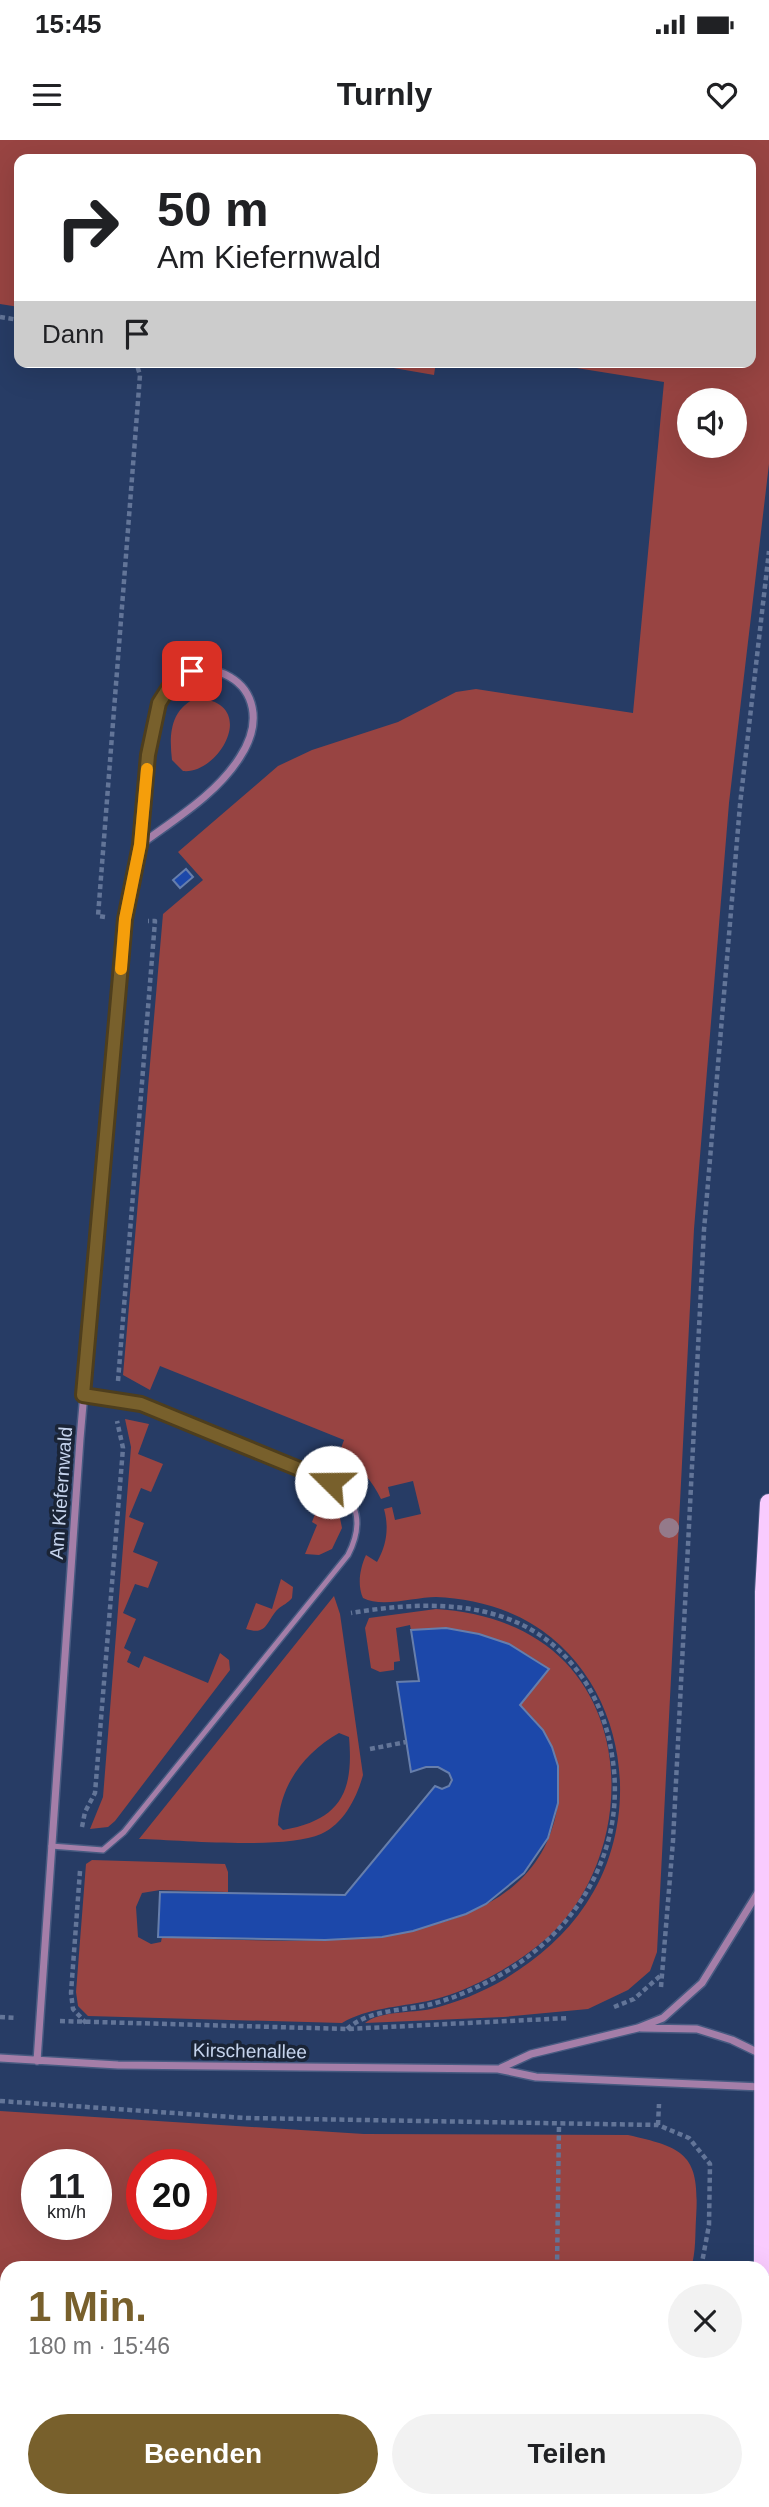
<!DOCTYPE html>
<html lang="de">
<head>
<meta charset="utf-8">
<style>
  :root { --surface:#fff; --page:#f2f2f2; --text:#202124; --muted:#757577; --accent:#78602c }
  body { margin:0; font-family:Helvetica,sans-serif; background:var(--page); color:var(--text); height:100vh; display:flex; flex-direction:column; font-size:26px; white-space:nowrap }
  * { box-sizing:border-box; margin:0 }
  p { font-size:23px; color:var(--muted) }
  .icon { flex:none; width:38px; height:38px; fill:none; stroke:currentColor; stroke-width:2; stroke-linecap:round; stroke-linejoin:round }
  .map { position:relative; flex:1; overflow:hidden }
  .drawer { position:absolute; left:0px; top:2121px; width:770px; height:247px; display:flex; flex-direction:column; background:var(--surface); border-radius:21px 21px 0 0; box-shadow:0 7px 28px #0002 }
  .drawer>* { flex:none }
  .banner { position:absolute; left:14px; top:14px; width:742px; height:214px; border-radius:14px; box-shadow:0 7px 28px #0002; background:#fff; color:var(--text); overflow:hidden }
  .buttons { position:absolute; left:677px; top:248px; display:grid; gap:14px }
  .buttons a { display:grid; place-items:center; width:70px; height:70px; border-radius:50%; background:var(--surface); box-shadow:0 7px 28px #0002; font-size:35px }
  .speed { position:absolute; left:21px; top:2009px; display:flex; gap:14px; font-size:35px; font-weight:700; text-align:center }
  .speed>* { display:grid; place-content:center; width:91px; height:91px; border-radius:50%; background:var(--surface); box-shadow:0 7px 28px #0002; line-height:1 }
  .speed small { font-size:18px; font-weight:400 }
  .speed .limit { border:10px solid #d22; background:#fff; color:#111 }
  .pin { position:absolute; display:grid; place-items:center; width:60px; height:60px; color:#fff; margin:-30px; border-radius:14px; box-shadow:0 4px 10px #0006 }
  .me { position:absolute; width:77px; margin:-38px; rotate:292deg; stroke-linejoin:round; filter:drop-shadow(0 0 5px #0008) }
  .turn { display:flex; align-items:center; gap:24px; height:147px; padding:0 28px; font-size:32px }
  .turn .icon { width:91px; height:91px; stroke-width:2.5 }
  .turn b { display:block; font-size:49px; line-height:60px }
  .then { display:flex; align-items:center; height:66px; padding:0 28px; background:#0003; gap:14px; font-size:26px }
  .round { display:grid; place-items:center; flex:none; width:74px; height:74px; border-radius:37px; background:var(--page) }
  .headline { display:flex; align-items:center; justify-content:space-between; height:119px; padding:0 28px }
  h1 { font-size:42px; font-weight:700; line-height:52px; color:var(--accent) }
  .button { display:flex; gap:14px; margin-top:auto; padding:14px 28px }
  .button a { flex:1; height:80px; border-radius:42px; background:var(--accent); color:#fff; font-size:28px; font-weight:700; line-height:80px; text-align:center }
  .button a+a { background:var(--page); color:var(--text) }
  .status { display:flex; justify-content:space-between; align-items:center; height:49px; padding:0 35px; background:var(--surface); direction:ltr }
  .status svg { height:19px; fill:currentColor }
  header { display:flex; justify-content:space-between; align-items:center; height:91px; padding:0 28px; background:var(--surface); font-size:32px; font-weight:700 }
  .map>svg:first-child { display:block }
</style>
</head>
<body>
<div class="status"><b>15:45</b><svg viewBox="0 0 49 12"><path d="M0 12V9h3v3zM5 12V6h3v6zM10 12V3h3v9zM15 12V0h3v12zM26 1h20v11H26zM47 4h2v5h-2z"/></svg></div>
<header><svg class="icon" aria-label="menu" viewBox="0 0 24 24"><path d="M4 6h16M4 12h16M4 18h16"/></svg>Turnly<svg class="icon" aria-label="heart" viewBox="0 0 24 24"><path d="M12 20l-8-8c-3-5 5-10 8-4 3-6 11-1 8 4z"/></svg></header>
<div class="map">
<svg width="769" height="2367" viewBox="0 0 769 2367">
  <rect width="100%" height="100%" fill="#273c65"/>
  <!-- green -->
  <path fill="#984442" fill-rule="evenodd" d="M0,0H769V324L729,663L694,1089L657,1812L650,1831L628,1850L588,1869L504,1877L365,1883C380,1871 412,1873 431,1869C456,1863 483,1852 505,1839C537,1819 565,1796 586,1764C646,1675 626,1541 532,1484C505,1467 468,1458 436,1457C415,1457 382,1468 363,1458C357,1445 360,1428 366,1415L377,1422C387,1405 389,1387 384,1369L392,1367L395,1380L421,1374L413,1341L388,1347L390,1356L381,1359C372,1341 362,1329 345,1318L339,1330L334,1327L344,1300L160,1226L150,1250L123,1235L163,774L203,740L178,712L278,626L312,610L398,582L456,552L476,549L633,573L664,242L539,222H751V19H19V167L0,164ZM690,261H735V306H690Z
    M359,222H436L434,235Z
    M196,558C261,562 219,635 183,631L172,620C169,595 170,570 196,558Z
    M125,1279L149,1284L138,1314L163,1324L151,1352L141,1348L129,1377L144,1383L133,1412L158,1422L148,1448L135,1444L123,1473L136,1479L124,1508L131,1512L127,1522L139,1528L144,1516L208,1543L220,1513L229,1520L230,1530L115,1681L108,1687L90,1689L103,1657L131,1307Z
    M322,1356L338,1368L342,1388L332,1409L319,1415L305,1414L317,1385L312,1382Z
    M281,1439L293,1447L292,1458C288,1463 283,1465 278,1469C266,1481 268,1496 246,1489L256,1463L272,1469Z
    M334,1456L340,1474L363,1635C357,1657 344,1684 321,1694C284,1710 182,1700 139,1699ZM339,1593L349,1597C354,1653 340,1680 283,1690L278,1685C280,1645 304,1613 339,1593Z
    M436,1469C483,1472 532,1487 565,1522C639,1599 620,1739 541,1803C509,1829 468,1852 428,1861C399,1867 367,1868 342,1883L88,1876L78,1866L76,1852L86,1724L92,1720L225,1724L228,1732V1752L160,1750L142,1753L136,1767L138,1797L151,1804L161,1802L162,1797C276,1800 524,1827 556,1674C565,1631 553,1594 520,1565L549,1529C508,1498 462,1484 411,1490L410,1485L396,1488L400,1521L394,1522V1530L380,1532L371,1528L365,1488L369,1478Z
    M0,1971L364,1994L628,1995C687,2008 700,2016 696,2079C695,2095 696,2112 691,2128H7V2361H683V2367H0ZM37,2025H96V2084H37ZM142,2025H201V2084H142Z"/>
  <!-- building -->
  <path fill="#1c48aa" stroke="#667eac" stroke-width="2" d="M186,729L193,737L180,748L173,740Z
    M446,1488L479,1494L509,1504L549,1529L520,1565L543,1590L552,1607L558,1626V1663L548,1698L524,1733L486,1764L466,1774L413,1791L382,1797L325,1800L158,1797L160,1752L345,1755L435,1646L442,1649L449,1646L452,1640L449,1633L438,1627H426L411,1632L397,1542L419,1541L411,1490Z"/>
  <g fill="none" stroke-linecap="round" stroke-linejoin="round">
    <defs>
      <path id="service" d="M51,1706L103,1710L124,1692L348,1415C363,1386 360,1360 331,1342L141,1264L84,1255"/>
      <path id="minor" d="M641,1888L697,1889L732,1900L761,1914
        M0,1918L118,1925L498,1929L536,1937L761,1947
        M37,1921L80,1299L125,779L140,705C175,679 217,654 240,617C288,543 192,496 160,562C145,593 143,668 140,705
        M501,1928L531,1914L638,1888L663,1878L702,1843L759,1751"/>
      <path id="primary" d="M763,2128L764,1452L769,1363
        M756,2367V2361"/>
    </defs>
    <!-- service casing -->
    <use href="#service" stroke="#475a80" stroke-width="8"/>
    <!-- minor casing -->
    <use href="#minor" stroke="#475a80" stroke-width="10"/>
    <!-- primary casing -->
    <use href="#primary" stroke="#475a80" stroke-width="20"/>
    <!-- path -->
    <path stroke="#637598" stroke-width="4.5" stroke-dasharray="5 3.5" stroke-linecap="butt" d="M0,177L19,180
      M105,777L98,776L140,235L136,222
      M118,1241L155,781H148
      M370,1609L406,1602
      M82,1687L85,1672L95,1653L123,1308L117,1281
      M80,1731L71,1853L73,1869L86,1883
      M661,1847L673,1701L704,1090L740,665L769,411
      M614,1867L634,1859L660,1836
      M0,1877L17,1878
      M60,1881L347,1889L569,1878
      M347,1889C369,1869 405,1871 432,1864C447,1860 463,1854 477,1847C569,1805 629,1718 612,1615C607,1581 594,1550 572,1524C517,1458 428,1460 351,1473
      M0,1961L246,1978L658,1985L689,1998L710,2024L709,2085L701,2128
      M658,1985L659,1964
      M557,2128L559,1985
      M553,2367V2361
      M696,2367V2361"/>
    <!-- service -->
    <use href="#service" stroke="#a47ea8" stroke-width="5"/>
    <!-- minor -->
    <use href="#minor" stroke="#a47ea8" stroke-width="7"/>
    <!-- primary -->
    <use href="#primary" stroke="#f9cbfe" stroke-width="18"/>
  </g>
  <!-- trees -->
  <circle fill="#947a8a" cx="669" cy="1388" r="10"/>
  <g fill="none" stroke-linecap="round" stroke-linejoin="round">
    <defs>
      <path id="route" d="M192,531L173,541L159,563L148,615L140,705L125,779L83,1255L141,1264L331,1342"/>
    </defs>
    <!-- route casing -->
    <use href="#route" stroke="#4e3e1d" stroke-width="18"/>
    <!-- route -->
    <use href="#route" stroke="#78602c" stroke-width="12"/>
    <!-- slow -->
    <path stroke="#f59e0b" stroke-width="12" d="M121,829L125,779L140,705L147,629"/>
  </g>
  <g text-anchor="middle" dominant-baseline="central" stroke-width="7" stroke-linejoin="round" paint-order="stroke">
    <!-- street labels -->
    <g font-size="19" fill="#c6d4ed" stroke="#1a2436">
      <text transform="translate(61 1353) rotate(-86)">Am Kiefernwald</text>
      <text transform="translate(250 1911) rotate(1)">Kirschenallee</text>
    </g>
  </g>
</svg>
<div class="buttons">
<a><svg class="icon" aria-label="sound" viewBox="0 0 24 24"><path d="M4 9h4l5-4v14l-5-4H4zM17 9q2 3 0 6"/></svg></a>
</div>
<div class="speed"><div>11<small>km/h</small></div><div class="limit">20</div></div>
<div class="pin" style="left:192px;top:531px;background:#d93025"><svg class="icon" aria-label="arrive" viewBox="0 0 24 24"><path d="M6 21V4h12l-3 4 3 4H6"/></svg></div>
<svg class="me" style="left:331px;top:1342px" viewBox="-20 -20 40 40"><circle r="19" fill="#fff"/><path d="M0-13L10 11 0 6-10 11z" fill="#78602c"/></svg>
<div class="banner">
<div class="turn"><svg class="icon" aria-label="right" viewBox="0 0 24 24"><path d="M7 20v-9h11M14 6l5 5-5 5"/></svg><div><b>50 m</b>Am Kiefernwald</div></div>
<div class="then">Dann<svg class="icon" aria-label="arrive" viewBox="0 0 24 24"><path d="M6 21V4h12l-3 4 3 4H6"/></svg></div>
</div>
<section class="drawer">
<div class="headline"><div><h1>1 Min.</h1><p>180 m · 15:46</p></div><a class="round"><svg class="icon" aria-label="close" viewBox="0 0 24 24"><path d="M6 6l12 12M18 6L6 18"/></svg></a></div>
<div class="button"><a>Beenden</a><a>Teilen</a></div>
</section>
</div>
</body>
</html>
